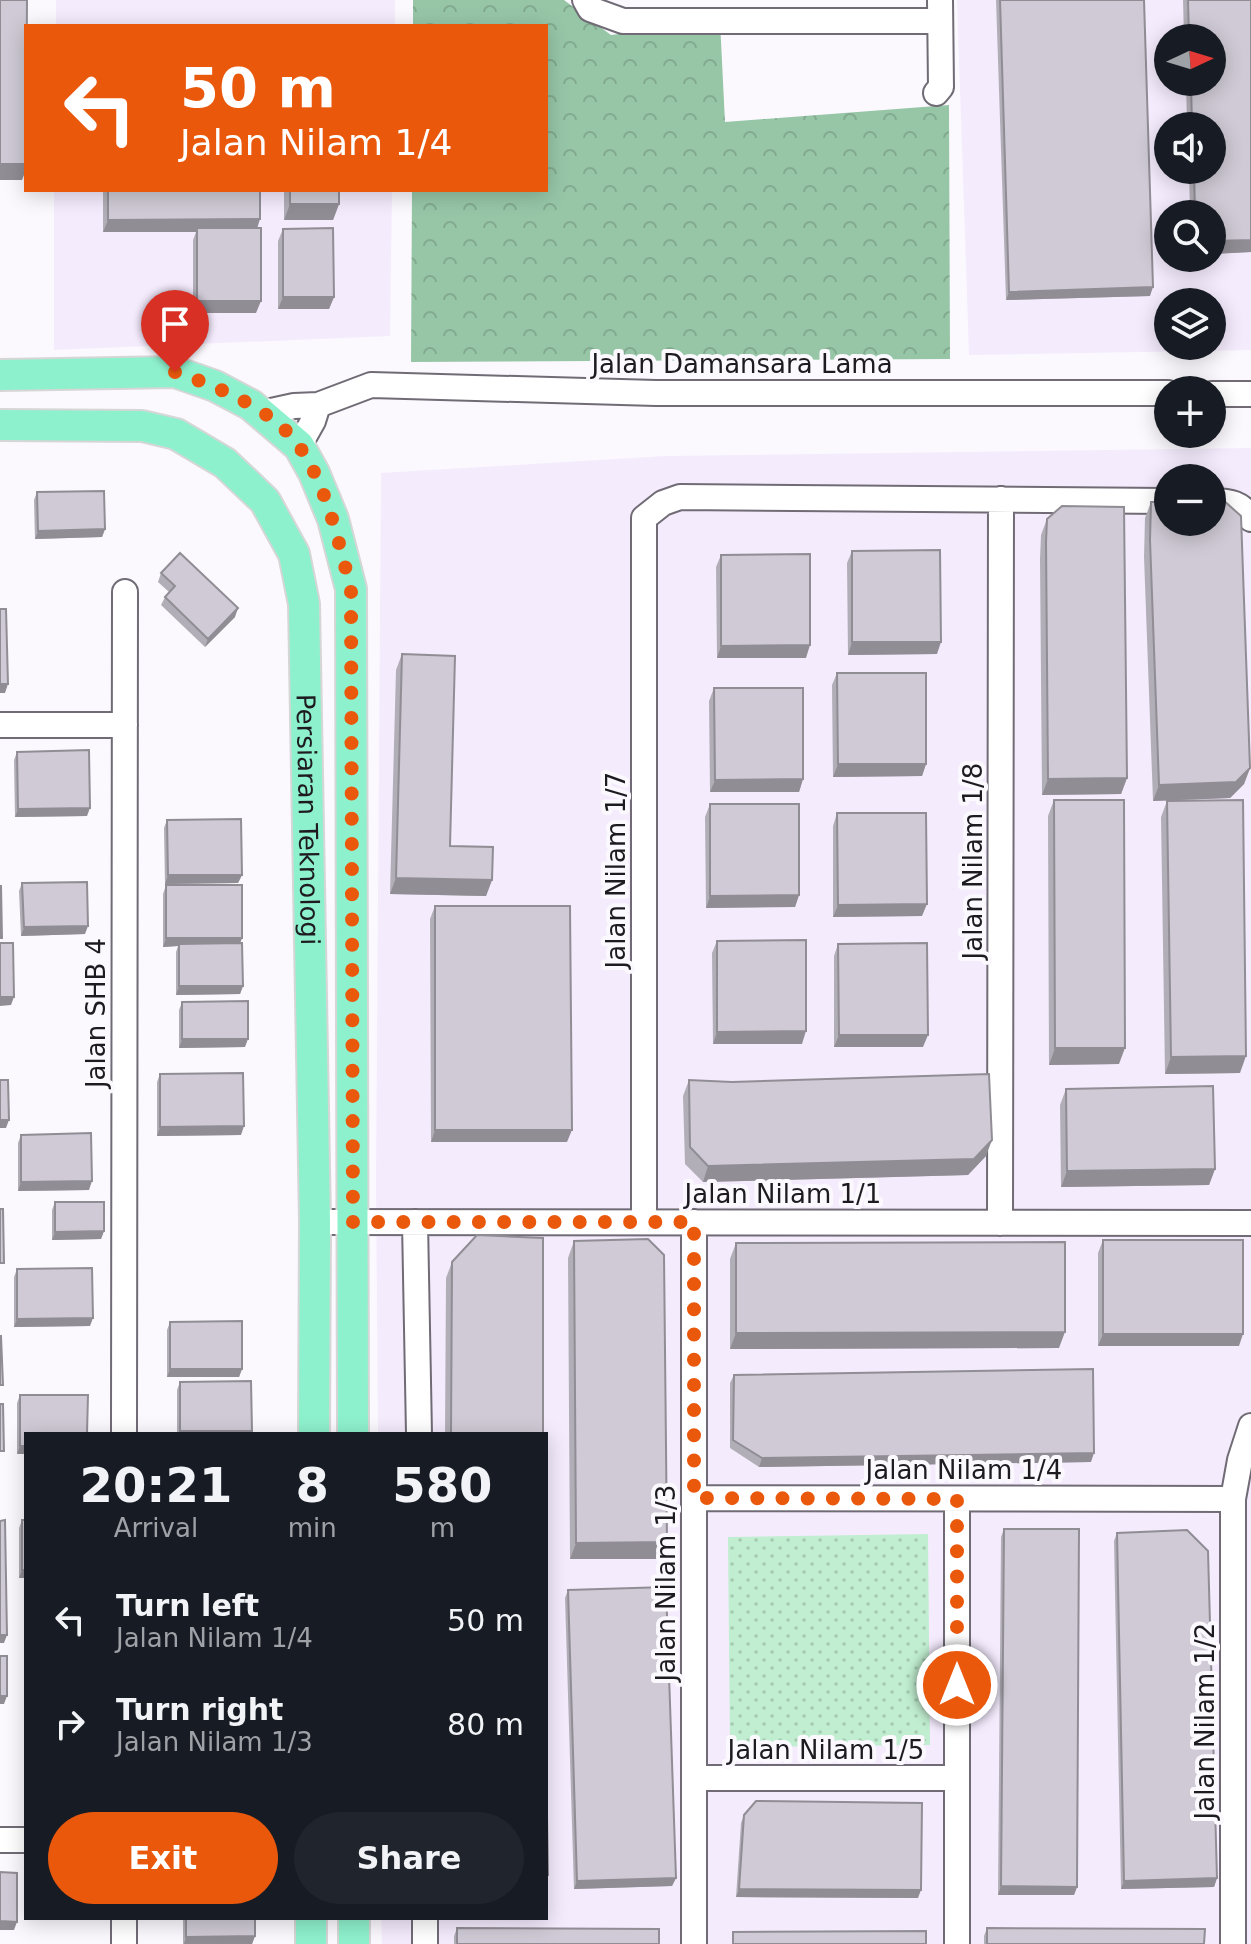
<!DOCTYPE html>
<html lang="en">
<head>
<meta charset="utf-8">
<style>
  :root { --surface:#171b24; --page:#20242c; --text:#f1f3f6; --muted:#9ea1a6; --accent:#ea580c }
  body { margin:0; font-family:"DejaVu Sans",sans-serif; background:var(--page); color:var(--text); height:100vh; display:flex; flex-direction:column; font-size:30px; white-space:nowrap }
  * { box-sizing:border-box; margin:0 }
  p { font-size:26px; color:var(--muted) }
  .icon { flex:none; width:44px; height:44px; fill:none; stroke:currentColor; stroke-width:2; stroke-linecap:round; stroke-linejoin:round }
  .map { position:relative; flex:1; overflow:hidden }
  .panel { position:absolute; left:24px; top:1432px; width:524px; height:488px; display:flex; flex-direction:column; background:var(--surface); border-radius:0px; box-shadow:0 4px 20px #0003 }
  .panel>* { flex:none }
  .hud { position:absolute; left:24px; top:24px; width:524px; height:168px; border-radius:0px; box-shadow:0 4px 20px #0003; background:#ea580c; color:#fff; overflow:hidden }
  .needle { width:52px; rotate:86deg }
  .tools { position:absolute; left:1154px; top:24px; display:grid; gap:16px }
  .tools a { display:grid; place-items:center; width:72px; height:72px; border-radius:50%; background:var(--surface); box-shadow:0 4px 20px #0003; font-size:40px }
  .pin { position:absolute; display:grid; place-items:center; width:68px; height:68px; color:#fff; margin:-82px -34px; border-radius:50% 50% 50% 0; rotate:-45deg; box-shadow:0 0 8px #0007 }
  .pin .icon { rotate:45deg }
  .me { position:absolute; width:88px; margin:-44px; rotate:0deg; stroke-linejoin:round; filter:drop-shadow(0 0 6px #0008) }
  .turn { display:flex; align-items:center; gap:28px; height:168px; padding:0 24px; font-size:36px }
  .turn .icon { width:104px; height:104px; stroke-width:2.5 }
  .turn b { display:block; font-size:56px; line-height:68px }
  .eta { display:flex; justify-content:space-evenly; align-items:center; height:136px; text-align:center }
  .eta b { font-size:48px; font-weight:700; line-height:56px }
  .cta { display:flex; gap:16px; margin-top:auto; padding:16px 24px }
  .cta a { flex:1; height:92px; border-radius:48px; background:var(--accent); color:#fff; font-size:32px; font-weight:700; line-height:92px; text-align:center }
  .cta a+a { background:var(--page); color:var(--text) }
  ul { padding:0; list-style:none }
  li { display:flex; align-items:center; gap:24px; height:104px; padding:0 24px }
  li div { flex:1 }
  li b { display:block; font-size:30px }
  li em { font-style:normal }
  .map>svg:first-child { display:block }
</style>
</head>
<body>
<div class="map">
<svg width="1251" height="1944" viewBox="0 0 1251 1944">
  <defs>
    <pattern id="forest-crowns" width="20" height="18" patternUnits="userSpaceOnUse" patternTransform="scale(2)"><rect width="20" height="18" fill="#97c6a7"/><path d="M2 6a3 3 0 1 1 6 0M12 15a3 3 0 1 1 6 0" fill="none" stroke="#82aa8f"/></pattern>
    <pattern id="park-dots" width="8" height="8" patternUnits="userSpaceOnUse" patternTransform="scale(2)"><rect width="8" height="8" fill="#c1eed0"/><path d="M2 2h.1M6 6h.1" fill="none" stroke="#a5ccb2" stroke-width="1.8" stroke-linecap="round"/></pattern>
  </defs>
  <rect width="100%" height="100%" fill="#fbf9fe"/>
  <!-- built -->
  <path fill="#f4ebfd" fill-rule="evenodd" d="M56,0H395V26H56Z
    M957,0H1251V350L969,355ZM1168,38H1212V82H1168ZM1168,126H1212V170H1168ZM1168,214H1212V258H1168ZM1168,302H1212V346H1168Z
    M54,190H392L390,336L54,350Z
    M1251,448V1944H382L381,1918H546V1434H378L376,1184L381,473L665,456ZM1168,478H1212V522H1168Z"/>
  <!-- forest -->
  <path fill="url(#forest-crowns)" d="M413,0H564L611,35L720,21L725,122L949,105L950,359L411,362L412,190H546V26H413Z"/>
  <!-- park -->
  <path fill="url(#park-dots)" d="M928,1534L930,1745L730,1747L728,1537Z"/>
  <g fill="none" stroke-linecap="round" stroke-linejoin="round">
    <defs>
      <path id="minor" d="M585,0L590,9L623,21H940
        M936,93L941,87L940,0
        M1212,394H1251
        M262,413L294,406L318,405L371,385L656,393H1168
        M299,446L313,421L318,405
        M1212,501C1230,501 1242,503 1251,519
        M0,725H125
        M315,1222L1251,1223
        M415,1222L419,1434
        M644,1222V518L663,503L680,497L1168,501
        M1000,1223L1001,499
        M124,1434L125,592
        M694,1498L1233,1499
        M694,1778H957
        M0,1840H26
        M124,1918V1944
        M425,1918V1944
        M694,1944V1222
        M957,1944V1499
        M1233,1944V1499L1240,1460L1251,1426"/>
      <g id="major">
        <path d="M0,375L175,372L215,386L251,405L299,446L314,473L333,519L351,589L353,1434"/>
        <path id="s1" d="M0,425L142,426L176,434L225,463L265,501L294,554L304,604L315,1222L314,1434"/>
        <path d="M354,1918V1944"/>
        <path d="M311,1944V1918"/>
      </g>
    </defs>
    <!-- minor casing -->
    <use href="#minor" stroke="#706b75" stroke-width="28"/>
    <!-- major casing -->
    <use href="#major" stroke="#d6d6d7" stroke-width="34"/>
    <!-- minor -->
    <use href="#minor" stroke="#fff" stroke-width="24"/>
    <!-- major -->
    <use href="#major" stroke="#8ef1cd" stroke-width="30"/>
  </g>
  <!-- wall -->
  <path fill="#b2aeb7" d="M996,0H1144L1150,296L1006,300Z
    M1183,0H1251V252L1212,254V214H1190L1189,170H1212V126H1187L1186,82H1212V38H1184Z
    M103,190H260L257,228L256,313H193V240L196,232H103Z
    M284,190H339V204L333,220H284Z
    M283,229L334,297L329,309H278V241Z
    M37,492L105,529L102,537L35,539L34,500Z
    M1151,502L1250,768L1244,784L1230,798L1153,801L1144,557L1145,518Z
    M1047,519L1127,778L1121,794L1042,795L1040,559L1041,535Z
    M852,551L937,654L848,655L847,563Z
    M721,555L806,658H717L716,567Z
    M161,573L235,617L205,647L161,605L165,597L169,592L158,582Z
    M402,654L450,846L492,880L486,896L390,894L396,670Z
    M837,673L926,764L922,776L833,777L832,685Z
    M714,688L803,779L799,792H710L709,701Z
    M17,752L87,816L15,817L14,760Z
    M1054,800L1119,1064L1049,1065L1048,816Z
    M1167,801L1240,1073L1165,1074L1161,817Z
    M710,804L799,895L795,907L706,908L705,817Z
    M837,813L922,916L833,917V826Z
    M167,820L242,875L238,883L165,884L164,828Z
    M22,883L85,934L21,936L19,891Z
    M166,885L242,938L240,943L243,986L240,994L176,995V952L178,946L163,947V894Z
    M435,906L567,1142H431L430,919Z
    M717,941L802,1044H713L712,953Z
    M838,944L923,1047H834V956Z
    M182,1002L245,1047L179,1048V1010Z
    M160,1074L241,1135L157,1136V1082Z
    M689,1080L986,1156L968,1175L703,1182L685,1164L683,1096Z
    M1066,1089L1215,1169L1209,1185L1061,1187L1060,1105Z
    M21,1135L89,1190L18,1191V1143Z
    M55,1202L104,1231L101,1239L52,1240V1210Z
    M1103,1240L1239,1346H1098V1253Z
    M574,1241L667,1542L661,1559H570L568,1258Z
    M736,1243L1059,1348L730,1349V1259Z
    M452,1262L543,1434H445L446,1278Z
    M17,1269L90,1326L14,1327V1277Z
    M170,1322L242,1369L239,1377H167V1330Z
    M734,1375L1091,1462L759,1467L730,1448V1383Z
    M180,1382L251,1434H177V1390Z
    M20,1395L26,1434V1454H17V1403Z
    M22,1520H26V1578H19V1528Z
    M1004,1529L1077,1887L1074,1895H998L1001,1537Z
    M1117,1533L1217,1878L1214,1887L1121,1889L1114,1541Z
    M568,1590L676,1878L672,1886L574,1889L565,1598Z
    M744,1815L918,1898L736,1897L741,1823Z
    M183,1918H255V1936L252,1944H183Z
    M457,1928L659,1944H454V1936Z
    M987,1928L1204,1944H984V1936Z"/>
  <!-- shaded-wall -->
  <path fill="#918d95" d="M0,164H26V170L22,180H0Z
    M290,204H339L333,220H284Z
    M260,219L256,232L197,228L196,232H103L108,220Z
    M1251,240V252L1212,254V241Z
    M1153,287L1150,296L1006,300L1009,292Z
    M283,297H334L329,309H278Z
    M197,301H261L256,313H193Z
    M105,529L102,537L35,539L38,531Z
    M238,608L235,617L205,647L208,639Z
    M852,642H941L937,654L848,655Z
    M810,645L806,658H717L721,646Z
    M0,684H8L5,693H0Z
    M838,764H926L922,776L833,777Z
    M1250,768L1244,784L1230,798L1153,801L1159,785Z
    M1127,778L1121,794L1042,795L1048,779Z
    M803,779L799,792H710L715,780Z
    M90,808L87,816L15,817L18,809Z
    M168,875H242L238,883L165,884Z
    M396,878L492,880L486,896L390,894Z
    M799,895L795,907L706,908L710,896Z
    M927,904L922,916L833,917L838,905Z
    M88,926L85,934L21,936L24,927Z
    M166,938H242L239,946L179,944L178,946L163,947Z
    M179,986H243L240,994L176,995Z
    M0,997H14L11,1005L0,1006Z
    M806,1031L802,1044H713L717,1032Z
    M839,1035H928L923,1047H834Z
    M182,1039H248L245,1047L179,1048Z
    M1055,1048H1125L1119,1064L1049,1065Z
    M1246,1056L1240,1073L1165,1074L1171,1057Z
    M0,1120H9L6,1128H0Z
    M244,1126L241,1135L157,1136L160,1127Z
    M435,1130H572L567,1142H431Z
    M992,1140L986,1156L968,1175L703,1182L708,1166Z
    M1215,1169L1209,1185L1061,1187L1067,1171Z
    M92,1181L89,1190L18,1191L21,1182Z
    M104,1231L101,1239L52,1240L55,1232Z
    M93,1318L90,1326L14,1327L17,1319Z
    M1065,1332L1059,1348L730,1349L736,1333Z
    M1103,1334H1243L1239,1346H1098Z
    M170,1369H242L239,1377H167Z
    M180,1431H252L251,1434H179Z
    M20,1446H26V1454H17Z
    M1094,1453L1091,1462L759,1467L762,1458Z
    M667,1542L661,1559H570L576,1543Z
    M22,1570H26V1578H19Z
    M0,1635H7L4,1643H0Z
    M0,1696H7L4,1704H0Z
    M676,1878L672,1886L574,1889L577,1881Z
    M1217,1878L1214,1887L1121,1889L1124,1881Z
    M1001,1886L1077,1887L1074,1895H998Z
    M739,1889L921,1890L918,1898L736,1897Z
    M0,1921L17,1922L14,1930H0Z
    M255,1936L252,1944H184L186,1937Z"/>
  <!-- building -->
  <path fill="#cfcad5" stroke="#918d95" stroke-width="2" d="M0,0H27L26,164H0Z
    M1000,0H1144L1153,287L1009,292Z
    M1188,0H1251V240L1212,241V214H1195L1194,170H1212V126H1192L1191,82H1212V38H1189Z
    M108,190H260V219L108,220Z
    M290,190H339V204H290Z
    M197,228H261V301H197Z
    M333,228L334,297H283V229Z
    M104,491L105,529L38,531L37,492Z
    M1222,499L1241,516L1250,768L1236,782L1159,785L1150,540L1151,502H1168V522H1212V500Z
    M1062,506L1124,507L1127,778L1048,779L1046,542L1047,519Z
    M940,550L941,642H852V551Z
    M180,553L238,608L208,639L165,597L175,586L161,573Z
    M810,554V645L721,646V555Z
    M0,609H6L8,684H0Z
    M402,654L455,656L450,846L493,847L492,880L396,878Z
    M837,673H926V764H838Z
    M714,688H803V779L715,780Z
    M89,750L90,808L18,809L17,752Z
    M1054,800H1124L1125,1048H1055Z
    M1243,800L1246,1056L1171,1057L1167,801Z
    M710,804H799V895L710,896Z
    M837,813H926L927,904L838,905Z
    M241,819L242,875H168L167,820Z
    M87,882L88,926L24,927L22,883Z
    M166,885H242V938H166Z
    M0,886H1L2,938H0Z
    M435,906H570L572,1130H435Z
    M806,940V1031L717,1032V941Z
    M0,943H13L14,997H0Z
    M242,943L243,986H179V944Z
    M927,943L928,1035H839L838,944Z
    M248,1001V1039H182V1002Z
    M243,1073L244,1126L160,1127V1074Z
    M989,1074L992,1140L974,1159L708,1166L690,1147L689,1080L732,1082Z
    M0,1080H8L9,1120H0Z
    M1213,1086L1215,1169L1067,1171L1066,1089Z
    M91,1133L92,1181L21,1182V1135Z
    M55,1202H104V1231L55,1232Z
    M0,1209H3L4,1263H0Z
    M477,1235L543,1238V1434H451L452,1262Z
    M648,1239L664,1255L667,1542L576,1543L574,1241Z
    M1103,1240H1243V1334H1103Z
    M1065,1242V1332L736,1333V1243Z
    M92,1268L93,1318L17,1319V1269Z
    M242,1321V1369H170V1322Z
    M0,1336H1L3,1385H0Z
    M1093,1369L1094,1453L762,1458L733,1440L734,1375Z
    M251,1381L252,1431H180V1382Z
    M20,1395H88L87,1434H26V1446H20Z
    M0,1404H3L4,1451H0Z
    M5,1520L7,1635H0V1521Z
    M22,1520H26V1570H22Z
    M1004,1529H1079L1077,1887L1001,1886Z
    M1187,1530L1208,1551L1217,1878L1124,1881L1117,1533Z
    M666,1587L676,1878L577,1881L568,1590Z
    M0,1656H7V1696H0Z
    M546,1760L548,1875H546Z
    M756,1801L922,1803L921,1890L739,1889L744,1815Z
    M0,1872L17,1873V1922L0,1921Z
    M186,1918H255V1936L186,1937Z
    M457,1928L659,1929V1944H457Z
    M987,1928L1205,1929L1204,1944H987Z
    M926,1931V1944H733V1932Z"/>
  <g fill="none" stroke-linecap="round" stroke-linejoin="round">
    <!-- route -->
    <path stroke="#ea580c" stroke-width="14" stroke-dasharray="0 25.2" d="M175,372C216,386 276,410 301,449C328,490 338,541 351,589L353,1222H694V1498L957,1499V1685"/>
  </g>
  <g text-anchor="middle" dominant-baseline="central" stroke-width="8" stroke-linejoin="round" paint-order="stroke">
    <!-- street labels -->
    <g font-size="26" fill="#1d1b1f" stroke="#fbf9fe">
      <text x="742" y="364">Jalan Damansara Lama</text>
      <text stroke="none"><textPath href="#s1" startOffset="616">Persiaran Teknologi</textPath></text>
      <text transform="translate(973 861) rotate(-90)">Jalan Nilam 1/8</text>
      <text transform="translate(616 870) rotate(-90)">Jalan Nilam 1/7</text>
      <text transform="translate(96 1013) rotate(-90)">Jalan SHB 4</text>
      <text x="783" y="1194">Jalan Nilam 1/1</text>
      <text x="964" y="1470">Jalan Nilam 1/4</text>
      <text transform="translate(666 1583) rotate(-90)">Jalan Nilam 1/3</text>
      <text transform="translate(1205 1721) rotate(-90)">Jalan Nilam 1/2</text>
      <text x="826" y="1750">Jalan Nilam 1/5</text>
    </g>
  </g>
</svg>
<div class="tools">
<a><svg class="needle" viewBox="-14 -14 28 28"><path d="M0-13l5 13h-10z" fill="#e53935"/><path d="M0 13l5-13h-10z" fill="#9ea1a6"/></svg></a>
<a><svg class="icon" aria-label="sound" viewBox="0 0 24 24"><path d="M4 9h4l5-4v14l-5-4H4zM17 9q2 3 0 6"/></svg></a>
<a><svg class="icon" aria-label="search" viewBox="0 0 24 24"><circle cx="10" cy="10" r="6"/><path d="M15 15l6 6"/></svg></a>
<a><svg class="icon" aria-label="layers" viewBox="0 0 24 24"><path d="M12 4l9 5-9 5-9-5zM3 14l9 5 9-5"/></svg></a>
<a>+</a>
<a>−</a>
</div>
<div class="pin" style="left:175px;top:372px;background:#d93025"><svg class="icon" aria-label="arrive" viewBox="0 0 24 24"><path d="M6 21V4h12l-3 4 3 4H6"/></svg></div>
<svg class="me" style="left:957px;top:1685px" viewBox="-20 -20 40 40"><circle r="17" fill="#ea580c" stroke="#fff" stroke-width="3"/><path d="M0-11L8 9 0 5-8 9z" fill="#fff"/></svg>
<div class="hud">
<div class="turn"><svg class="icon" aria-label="left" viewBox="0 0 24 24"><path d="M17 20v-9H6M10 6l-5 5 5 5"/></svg><div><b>50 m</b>Jalan Nilam 1/4</div></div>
</div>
<section class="panel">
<div class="eta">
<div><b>20:21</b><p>Arrival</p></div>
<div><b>8</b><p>min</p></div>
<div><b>580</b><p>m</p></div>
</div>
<ul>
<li><svg class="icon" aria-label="left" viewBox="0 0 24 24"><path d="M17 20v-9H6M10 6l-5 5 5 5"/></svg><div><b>Turn left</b><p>Jalan Nilam 1/4</p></div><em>50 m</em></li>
<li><svg class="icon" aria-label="right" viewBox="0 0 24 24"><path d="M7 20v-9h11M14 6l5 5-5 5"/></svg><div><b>Turn right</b><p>Jalan Nilam 1/3</p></div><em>80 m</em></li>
</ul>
<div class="cta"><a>Exit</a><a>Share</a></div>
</section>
</div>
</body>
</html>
